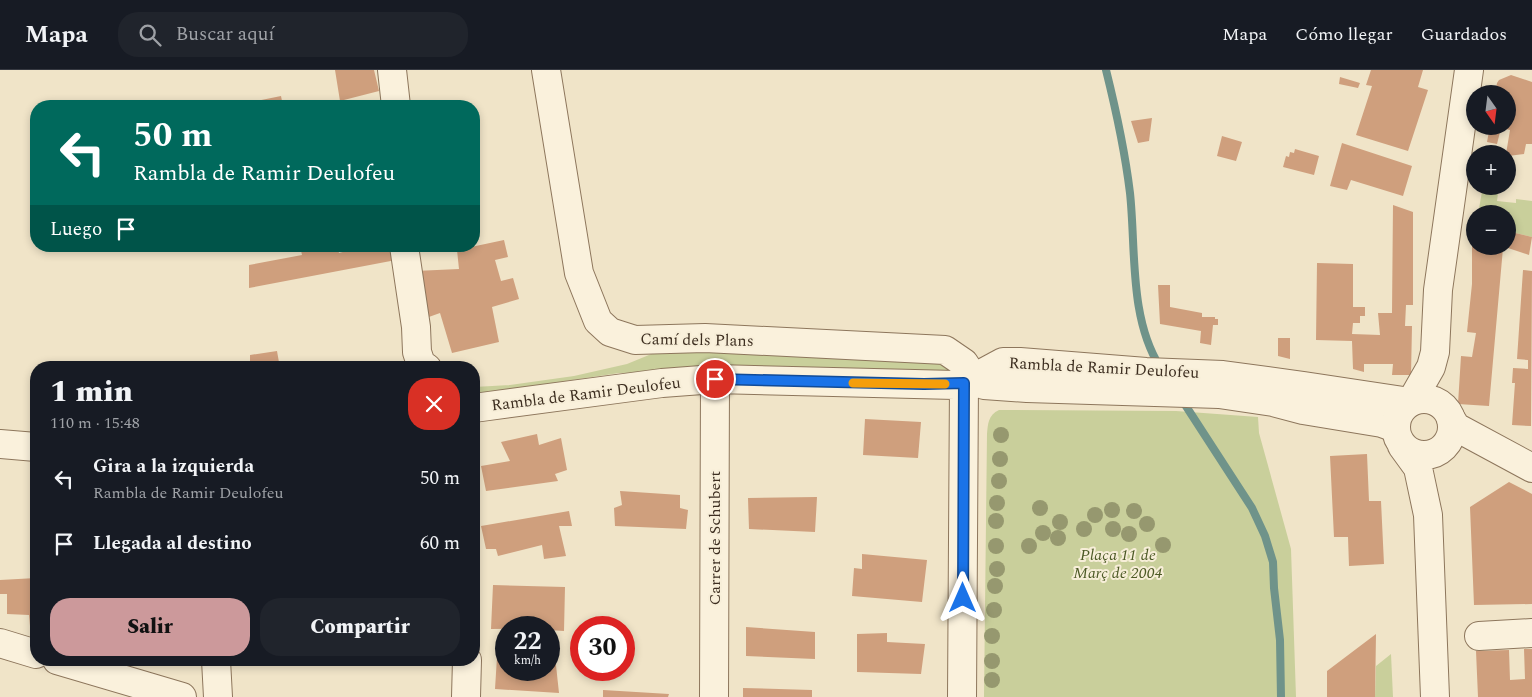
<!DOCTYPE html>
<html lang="es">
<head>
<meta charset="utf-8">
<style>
  :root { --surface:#171b24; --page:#20242c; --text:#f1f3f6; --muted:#9ea1a6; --line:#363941; --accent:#cc999b }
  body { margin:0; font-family:Spectral,serif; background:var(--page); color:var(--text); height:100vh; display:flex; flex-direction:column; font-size:19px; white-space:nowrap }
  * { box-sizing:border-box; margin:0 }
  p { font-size:16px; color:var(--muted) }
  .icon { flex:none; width:28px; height:28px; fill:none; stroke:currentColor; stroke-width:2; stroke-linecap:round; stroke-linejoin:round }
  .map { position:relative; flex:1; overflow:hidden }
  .panel { position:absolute; left:30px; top:291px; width:450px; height:305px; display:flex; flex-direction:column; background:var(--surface); border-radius:20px; box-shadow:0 2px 8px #0003 }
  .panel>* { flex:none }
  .guide { position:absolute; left:30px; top:30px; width:450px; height:152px; border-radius:20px; box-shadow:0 2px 8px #0003; background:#00695c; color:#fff; overflow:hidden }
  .needle { width:32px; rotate:166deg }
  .tools { position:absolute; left:1466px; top:15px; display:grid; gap:10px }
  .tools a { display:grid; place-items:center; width:50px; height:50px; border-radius:50%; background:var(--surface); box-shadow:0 2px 8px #0003; font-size:25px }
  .speed { position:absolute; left:495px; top:546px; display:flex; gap:10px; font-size:25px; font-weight:700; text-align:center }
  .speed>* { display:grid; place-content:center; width:65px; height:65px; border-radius:50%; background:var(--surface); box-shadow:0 2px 8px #0003; line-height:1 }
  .speed small { font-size:12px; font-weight:400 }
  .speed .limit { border:8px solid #d22; background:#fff; color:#111 }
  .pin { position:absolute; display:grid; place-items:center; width:42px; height:42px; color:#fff; margin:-21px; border:2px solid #fff; border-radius:50%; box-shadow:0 1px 5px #0007 }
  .me { position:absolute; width:55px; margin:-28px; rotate:0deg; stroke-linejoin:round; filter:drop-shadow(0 0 4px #0008) }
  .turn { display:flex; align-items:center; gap:18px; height:105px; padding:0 20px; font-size:22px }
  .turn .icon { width:65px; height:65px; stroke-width:2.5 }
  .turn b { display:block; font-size:35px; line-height:42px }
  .then { display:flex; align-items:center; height:48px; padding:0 20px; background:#0003; gap:10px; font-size:19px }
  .round { display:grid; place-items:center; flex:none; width:52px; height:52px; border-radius:20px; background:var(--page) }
  .headline { display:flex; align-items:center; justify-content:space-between; height:85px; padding:0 20px }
  h1 { font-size:30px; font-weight:800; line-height:38px }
  .button { display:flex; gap:10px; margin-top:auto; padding:10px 20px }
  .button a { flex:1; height:58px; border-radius:20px; background:var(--accent); color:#111; font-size:20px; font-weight:800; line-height:58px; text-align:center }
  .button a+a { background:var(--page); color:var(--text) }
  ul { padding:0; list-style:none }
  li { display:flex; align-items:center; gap:15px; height:65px; padding:0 20px }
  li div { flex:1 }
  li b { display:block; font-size:19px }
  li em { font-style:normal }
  header { display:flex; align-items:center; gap:30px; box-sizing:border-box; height:70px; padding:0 25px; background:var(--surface); border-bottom:1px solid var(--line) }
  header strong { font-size:24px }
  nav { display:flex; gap:28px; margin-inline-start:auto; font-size:18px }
  .search { width:350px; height:45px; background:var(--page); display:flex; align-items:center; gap:12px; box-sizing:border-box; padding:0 18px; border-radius:20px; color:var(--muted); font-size:19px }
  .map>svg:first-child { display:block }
</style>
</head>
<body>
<header>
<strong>Mapa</strong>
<div class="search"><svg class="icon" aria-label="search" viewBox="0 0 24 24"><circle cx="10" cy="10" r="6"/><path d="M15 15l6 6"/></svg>Buscar aquí</div>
<nav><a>Mapa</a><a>Cómo llegar</a><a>Guardados</a></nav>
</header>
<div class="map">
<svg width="1532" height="627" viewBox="0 0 1532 627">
  <rect width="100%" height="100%" fill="#f0e4c8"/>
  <!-- green -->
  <path fill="#c9cf9b" d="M1483,116H1499L1497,131L1516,133V129L1532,131V167L1511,162L1508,178L1505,176H1508V144H1478Z
    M666,278L923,283L954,302L759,301L619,303L474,325V317L510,315L574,306L627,294Z
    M999,340L1176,341L1258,347L1259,363L1291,479L1296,627H984L987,364C988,354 988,345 999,340Z
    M1391,584L1393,627H1375L1376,596Z"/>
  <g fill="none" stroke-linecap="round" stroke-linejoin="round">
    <!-- stream -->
    <path stroke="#6f938a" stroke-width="8" d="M1106,0C1116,40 1125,82 1130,123C1136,179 1129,248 1160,297
      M1182,330L1252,438L1265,466L1273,492L1274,518L1280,570L1281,627"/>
  </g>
  <!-- building -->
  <path fill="#cf9f7d" d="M335,0H374L379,21L340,31Z
    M1371,0H1423L1418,17L1428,20L1408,81L1356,65L1372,16L1366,15Z
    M1511,5L1532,12V74H1526L1524,84L1508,86V84H1506L1510,60L1501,58L1497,74L1487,72L1490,56H1508V24H1495L1497,13L1499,10Z
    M1340,7L1360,13L1358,18L1339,14Z
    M281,26L283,36H250L251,32Z
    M1152,48L1149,71L1138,73L1131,51Z
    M1222,66L1242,72L1236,91L1217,86Z
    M1342,73L1412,96L1403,126L1351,110L1347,120L1330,116Z
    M1295,79L1319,86L1314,105L1283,97L1286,86L1289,87L1290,82L1294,83Z
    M1393,135L1413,142V235H1406L1405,256H1412L1411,305H1392L1393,294H1364V302L1353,299L1352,271L1316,270L1317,193L1353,194V237H1365V246H1360V253H1353L1352,264L1380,265L1378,243H1392Z
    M1511,162L1532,167L1529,185L1508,178Z
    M1472,164L1475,165V176L1503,178L1489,336L1458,334L1461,286L1472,287L1476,263L1467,262L1472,214Z
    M504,170L508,187L495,190L501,211L513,208L519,229L492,237L499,272L452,283L440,243L426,248L415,201L459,199L457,180Z
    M300,176H337L339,183L365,176H395L396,190L249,218V195L302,185Z
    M1523,200L1532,201L1531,356L1512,355L1515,313H1512L1513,298L1528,299V290L1517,289Z
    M1158,215H1170V237L1202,243V247H1215V249H1218V255H1213L1211,275L1200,273L1201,261L1160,254Z
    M1278,268H1290V289L1278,286Z
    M277,281L280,298H250V285Z
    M865,349L921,352L918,388L863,385Z
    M537,364L539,375L561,368L567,400L555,404L558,411L486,421L481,396L510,391L501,372Z
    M1367,384L1369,431H1381L1384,494L1349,496L1348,467H1334L1330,386Z
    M1509,412L1532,424V534L1474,535L1470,437Z
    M620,421L680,425V438L688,440L686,459L615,456L614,438L622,435Z
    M817,427L815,462L749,459L748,428Z
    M569,441L572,456H559L566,486L544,489L542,475L498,486L496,479H486L481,456Z
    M862,484L927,490L922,532L852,526L854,498L862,499Z
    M36,508V556H30L29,545L7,544V524H0V510Z
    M493,515L565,517L564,561L549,560V558L491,559Z
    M746,557L815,562V589L746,586Z
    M887,563V572L925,574L921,604L857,602V564Z
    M1376,564L1375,627H1327V601Z
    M1524,579H1532V627H1478L1476,581L1509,580L1510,610L1525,609Z
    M549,586H555L559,623L495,619L497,587H506V600H549Z
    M743,618L812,620V627H743Z
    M603,620L669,624L668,627H603Z"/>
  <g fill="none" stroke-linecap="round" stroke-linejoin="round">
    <defs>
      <path id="minor" d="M392,0L396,36
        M546,0L579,203L598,251L610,262L635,270L705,268L945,280L964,293L974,308L984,315L1027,318L1219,324L1273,332L1303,340L1382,353L1396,358
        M404,176L416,257L417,282L421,294L427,298
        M474,338L662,313L715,309L955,315L964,313L1003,292H1020L1146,302L1223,305L1304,316L1410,332
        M1451,349L1456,357L1532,398
        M0,374L36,377
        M1479,566L1532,563
        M0,573L36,584
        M57,590L182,627
        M216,590L218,627
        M466,627L467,590
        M714,627L715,309
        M962,627L964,313"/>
      <path id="tertiary" d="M1396 357a28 28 0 1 1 56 0a28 28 0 1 1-56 0Z
        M1411,332L1431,297L1435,282L1438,220L1469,0
        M1402,376L1418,398L1428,445L1435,627"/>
    </defs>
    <!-- minor casing -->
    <use href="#minor" stroke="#8d765c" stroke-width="30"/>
    <!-- tertiary casing -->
    <use href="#tertiary" stroke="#8d765c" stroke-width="30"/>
    <!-- minor -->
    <use href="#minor" stroke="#faf1dc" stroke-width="28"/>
    <!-- tertiary -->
    <use href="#tertiary" stroke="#faf1dc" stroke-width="28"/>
  </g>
  <!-- trees -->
  <g fill="#96986f">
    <circle cx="1001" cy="365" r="8"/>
    <circle cx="1000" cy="389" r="8"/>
    <circle cx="999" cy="411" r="8"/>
    <circle cx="997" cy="433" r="8"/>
    <circle cx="1040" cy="438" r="8"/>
    <circle cx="1112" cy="440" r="8"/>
    <circle cx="1134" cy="441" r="8"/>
    <circle cx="1095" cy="445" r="8"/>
    <circle cx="996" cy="451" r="8"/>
    <circle cx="1060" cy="452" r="8"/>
    <circle cx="1147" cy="454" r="8"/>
    <circle cx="1084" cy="459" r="8"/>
    <circle cx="1113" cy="459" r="8"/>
    <circle cx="1043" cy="463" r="8"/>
    <circle cx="1129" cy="464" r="8"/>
    <circle cx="1058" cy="468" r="8"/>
    <circle cx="1163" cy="475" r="8"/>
    <circle cx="996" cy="476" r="8"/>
    <circle cx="1029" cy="476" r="8"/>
    <circle cx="997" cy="499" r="8"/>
    <circle cx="995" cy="516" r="8"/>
    <circle cx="994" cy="540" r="8"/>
    <circle cx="992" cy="566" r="8"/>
    <circle cx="992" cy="591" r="8"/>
    <circle cx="992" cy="610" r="8"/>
  </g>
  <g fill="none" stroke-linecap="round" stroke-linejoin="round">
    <defs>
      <path id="route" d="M715,309L924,314L964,313L963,528"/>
    </defs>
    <!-- route casing -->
    <use href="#route" stroke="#114b97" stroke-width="12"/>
    <!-- route -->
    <use href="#route" stroke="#1a73e8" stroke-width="9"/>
    <!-- slow -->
    <path stroke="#f59e0b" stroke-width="9" d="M853,313L945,314"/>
  </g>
  <g text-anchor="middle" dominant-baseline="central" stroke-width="4" stroke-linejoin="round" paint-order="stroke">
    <!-- street labels -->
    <g font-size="16" fill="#3d2e20" stroke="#f7eed8">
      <text transform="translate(697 270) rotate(1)">Camí dels Plans</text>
      <text transform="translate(1104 298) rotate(3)">Rambla de Ramir Deulofeu</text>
      <text transform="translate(586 324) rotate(-7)">Rambla de Ramir Deulofeu</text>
      <text transform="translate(715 468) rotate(-90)">Carrer de Schubert</text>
    </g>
    <!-- park labels -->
    <g font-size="16" font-style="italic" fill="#4d5a26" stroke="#f7eed8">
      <text x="1118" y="485">Plaça 11 de<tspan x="1118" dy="18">Març de 2004</tspan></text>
    </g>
  </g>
</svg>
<div class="tools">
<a><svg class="needle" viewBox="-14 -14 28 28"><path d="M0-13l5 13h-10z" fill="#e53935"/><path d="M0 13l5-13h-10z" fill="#9ea1a6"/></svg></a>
<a>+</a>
<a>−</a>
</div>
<div class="speed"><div>22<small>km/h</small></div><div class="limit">30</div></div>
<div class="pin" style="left:715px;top:309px;background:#d93025"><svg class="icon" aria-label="arrive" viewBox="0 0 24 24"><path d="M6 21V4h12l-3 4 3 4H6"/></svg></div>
<svg class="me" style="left:963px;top:528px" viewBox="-20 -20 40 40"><path d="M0-17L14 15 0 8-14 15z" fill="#1a73e8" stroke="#fff" stroke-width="4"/></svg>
<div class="guide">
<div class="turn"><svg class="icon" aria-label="left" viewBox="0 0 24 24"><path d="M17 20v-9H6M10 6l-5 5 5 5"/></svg><div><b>50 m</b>Rambla de Ramir Deulofeu</div></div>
<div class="then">Luego<svg class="icon" aria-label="arrive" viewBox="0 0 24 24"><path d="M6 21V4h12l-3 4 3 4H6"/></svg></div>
</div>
<section class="panel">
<div class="headline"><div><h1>1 min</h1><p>110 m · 15:48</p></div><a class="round" style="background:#d93025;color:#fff"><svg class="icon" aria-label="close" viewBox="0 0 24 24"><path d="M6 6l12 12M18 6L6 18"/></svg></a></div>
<ul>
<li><svg class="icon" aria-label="left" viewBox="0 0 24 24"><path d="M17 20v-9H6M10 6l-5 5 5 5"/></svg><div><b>Gira a la izquierda</b><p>Rambla de Ramir Deulofeu</p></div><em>50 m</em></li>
<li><svg class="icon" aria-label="arrive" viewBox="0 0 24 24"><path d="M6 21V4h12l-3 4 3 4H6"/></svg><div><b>Llegada al destino</b></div><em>60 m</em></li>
</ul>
<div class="button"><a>Salir</a><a>Compartir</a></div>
</section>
</div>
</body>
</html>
